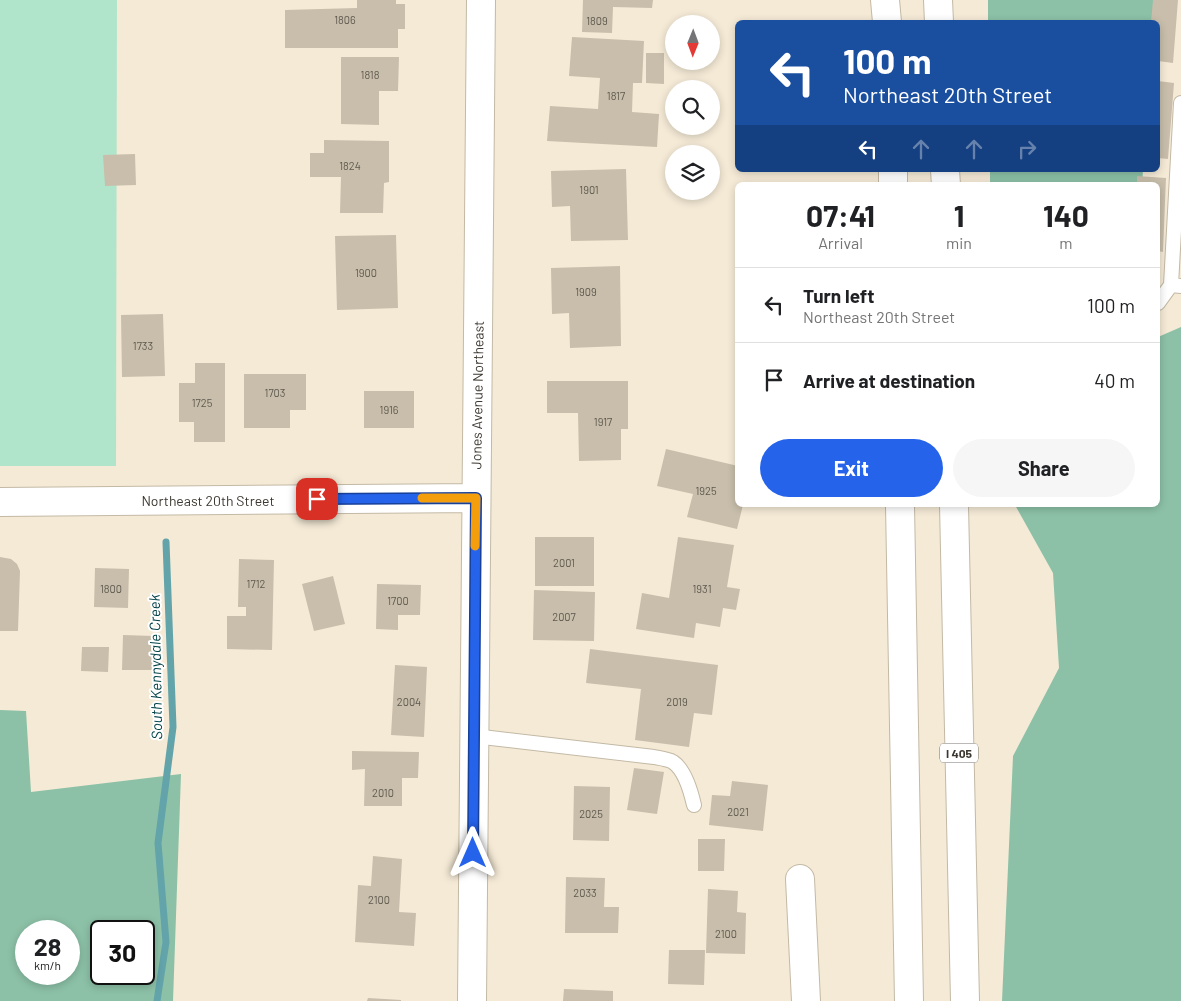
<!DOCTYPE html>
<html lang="en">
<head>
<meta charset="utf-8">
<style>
  :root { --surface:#fff; --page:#f6f6f6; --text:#202124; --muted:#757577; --line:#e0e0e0; --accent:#2563eb }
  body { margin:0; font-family:Barlow,sans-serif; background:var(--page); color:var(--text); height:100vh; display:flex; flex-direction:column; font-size:19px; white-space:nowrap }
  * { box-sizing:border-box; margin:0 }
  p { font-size:16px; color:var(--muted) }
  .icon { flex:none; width:28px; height:28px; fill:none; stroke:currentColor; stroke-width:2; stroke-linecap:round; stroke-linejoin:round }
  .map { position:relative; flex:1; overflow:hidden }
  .drawer { position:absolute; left:735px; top:182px; width:425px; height:325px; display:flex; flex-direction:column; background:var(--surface); border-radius:8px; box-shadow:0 2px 8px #0003 }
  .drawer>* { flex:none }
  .guide { position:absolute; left:735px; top:20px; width:425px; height:152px; border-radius:8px; box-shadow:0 2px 8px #0003; background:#1a4fa0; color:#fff; overflow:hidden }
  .needle { width:32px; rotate:181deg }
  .tools { position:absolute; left:665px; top:15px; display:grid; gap:10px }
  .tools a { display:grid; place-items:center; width:55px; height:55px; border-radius:50%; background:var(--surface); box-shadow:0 2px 8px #0003; font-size:25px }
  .speed { position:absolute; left:15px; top:920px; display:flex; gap:10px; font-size:25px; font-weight:700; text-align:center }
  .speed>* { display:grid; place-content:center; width:65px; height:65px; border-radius:50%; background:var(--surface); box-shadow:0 2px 8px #0003; line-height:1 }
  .speed small { font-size:12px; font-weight:400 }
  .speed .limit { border:2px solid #111; border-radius:8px; background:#fff; color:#111 }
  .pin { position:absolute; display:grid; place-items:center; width:42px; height:42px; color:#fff; margin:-21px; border-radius:10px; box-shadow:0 2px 8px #0006 }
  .me { position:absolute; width:55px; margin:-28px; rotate:0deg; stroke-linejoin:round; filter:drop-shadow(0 0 4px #0008) }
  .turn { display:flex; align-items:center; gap:18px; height:105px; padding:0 25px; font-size:22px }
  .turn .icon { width:65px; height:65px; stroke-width:2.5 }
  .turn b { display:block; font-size:35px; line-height:42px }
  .lanes { display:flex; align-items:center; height:48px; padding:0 25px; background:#0003; justify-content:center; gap:25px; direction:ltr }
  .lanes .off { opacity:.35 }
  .eta { display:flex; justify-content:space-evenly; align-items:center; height:85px; text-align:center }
  .eta b { font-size:30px; font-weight:700; line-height:35px }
  .action { display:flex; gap:10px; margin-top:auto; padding:10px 25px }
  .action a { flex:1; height:58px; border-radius:30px; background:var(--accent); color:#fff; font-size:20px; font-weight:700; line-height:58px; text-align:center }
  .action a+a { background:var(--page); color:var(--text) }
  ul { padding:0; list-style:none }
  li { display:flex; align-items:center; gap:15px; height:75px; padding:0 25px; border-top:1px solid var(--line) }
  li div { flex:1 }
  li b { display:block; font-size:19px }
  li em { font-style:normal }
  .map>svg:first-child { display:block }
</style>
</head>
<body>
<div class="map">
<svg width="1181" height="1001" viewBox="0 0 1181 1001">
  <rect width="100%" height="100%" fill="#f5ead6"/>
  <!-- green -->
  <path fill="#b1e5cb" d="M0,0H117L116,466H0Z"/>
  <!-- forest -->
  <path fill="#8cc1a7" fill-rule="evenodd" d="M988,0H1154L1152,22H988Z
    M990,170H1143L1142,185H990Z
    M1181,327V1001H1002L1013,756L1059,668L1053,573L1015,505H1158V337Z
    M0,710L26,711L31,792L181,774L173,1001H0ZM26,931H69V974H26ZM101,931H144V974H101Z"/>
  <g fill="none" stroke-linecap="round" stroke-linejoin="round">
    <!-- stream -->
    <path stroke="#63a4aa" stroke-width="7" d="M157,1001L166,942L158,843L173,727L166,542"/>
  </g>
  <!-- building -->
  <path fill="#c8beab" d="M357,0H396V4H405V29H398V48H285V10L357,8Z
    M583,0H653L652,8L613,7L612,33L582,32Z
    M1153,0H1178L1173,63L1158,61V22H1151Z
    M572,37L644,41L642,83H633L632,112L659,114L657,147L547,141L550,106L598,109L600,78L569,76Z
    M646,53H664V84L646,83Z
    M341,57H399L398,91H379V125L341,124Z
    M1158,81L1174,83L1168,159L1158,158Z
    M324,140L389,141V182L384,183L383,213H340L341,177H310V153H324Z
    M135,154L136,185L105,186L103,155Z
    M626,169L628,240L571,241L570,206L552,207L551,171Z
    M1137,176L1166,178L1163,252L1158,251V185H1137Z
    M396,235L398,308L337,310L335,236Z
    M620,266L621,346L570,348L569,313L552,314L551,268Z
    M163,314L165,376L122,377L121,315Z
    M195,363H225V442H194V422H179V383H195Z
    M244,374H306V410H290V428H244Z
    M547,381H628V429H621V460L579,461L578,413H547Z
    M364,391H414V428H364Z
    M666,449L738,466V505H743L737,529L687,517L693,494L657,486Z
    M535,537H594V586H535Z
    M678,537L734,545L727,587L740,589L736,610L723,608L720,627L696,623L694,638L636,629L642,593L669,598Z
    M0,557L11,559L17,564L20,571L18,631H0Z
    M239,559L274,560L272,650L227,649V616H246V607H238Z
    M95,568L129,569L128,608L94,607Z
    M333,576L345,624L314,631L302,584Z
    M377,584L421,585L420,615H398V630L376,629Z
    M534,590L595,592L594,641L533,640Z
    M123,635L153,636L152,670H122Z
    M82,647H109L108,672L81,671Z
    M590,649L718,665L712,715L694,713L689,747L635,740L641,689L586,683Z
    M395,665L427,667L424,737L391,735Z
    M352,751L419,752L418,778H402V806H364L365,769L352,770Z
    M634,768L664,772L657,814L627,810Z
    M732,781L768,785L763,831L709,825L712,795L730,796Z
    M574,786L610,787L609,841L573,840Z
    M698,839H725L724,871H698Z
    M373,856L402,859L399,912L416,913L414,946L355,942L358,885L371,886Z
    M566,877L605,878L604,907H619L618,933H565Z
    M708,889L738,891L737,912L746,913L745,954L706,953Z
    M669,950H705L704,985L668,984Z
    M564,989L613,991V1001H563Z
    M368,998L401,1000V1001H367Z"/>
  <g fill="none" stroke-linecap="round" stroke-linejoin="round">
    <defs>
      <path id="service" d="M1171,285L1181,103
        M1158,303L1171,285L1181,286
        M474,736L654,757C659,758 668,759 673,762C685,770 691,792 694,805"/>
      <path id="minor" d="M0,502L476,498
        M800,879L806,1001
        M472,1001L481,0"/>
      <path id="motorway" d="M885,0L887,22
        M938,0L939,22
        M893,170V185
        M945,170L946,185
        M900,505L909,1001
        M954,505L965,1001"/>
    </defs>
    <!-- service casing -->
    <use href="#service" stroke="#c3b9a5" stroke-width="16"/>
    <!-- minor casing -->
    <use href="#minor" stroke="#c3b9a5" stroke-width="30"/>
    <!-- motorway casing -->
    <use href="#motorway" stroke="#c3b9a5" stroke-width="30"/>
    <!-- service -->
    <use href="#service" stroke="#fff" stroke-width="14"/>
    <!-- minor -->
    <use href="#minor" stroke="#fff" stroke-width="28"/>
    <!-- motorway -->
    <use href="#motorway" stroke="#fff" stroke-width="28"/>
  </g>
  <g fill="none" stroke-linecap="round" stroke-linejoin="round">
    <defs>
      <path id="route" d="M317,499L476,498L473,853"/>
    </defs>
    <!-- route casing -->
    <use href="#route" stroke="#184099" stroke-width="12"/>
    <!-- route -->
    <use href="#route" stroke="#2563eb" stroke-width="9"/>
    <!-- slow -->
    <path stroke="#f59e0b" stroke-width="9" d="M422,498H476L475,546"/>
  </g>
  <g text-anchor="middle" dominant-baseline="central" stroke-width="4" stroke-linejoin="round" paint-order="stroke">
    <!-- number labels -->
    <g font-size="11" fill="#5f594f">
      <text x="345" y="19">1806</text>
      <text x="597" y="20">1809</text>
      <text x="370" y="74">1818</text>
      <text x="616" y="95">1817</text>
      <text x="350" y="165">1824</text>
      <text x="589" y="189">1901</text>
      <text x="366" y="272">1900</text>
      <text x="586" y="291">1909</text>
      <text x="143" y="345">1733</text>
      <text x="275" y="392">1703</text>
      <text x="202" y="402">1725</text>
      <text x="389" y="409">1916</text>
      <text x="603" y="421">1917</text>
      <text x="706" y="490">1925</text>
      <text x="564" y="562">2001</text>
      <text x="256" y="583">1712</text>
      <text x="111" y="588">1800</text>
      <text x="702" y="588">1931</text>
      <text x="398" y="600">1700</text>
      <text x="564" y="616">2007</text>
      <text x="409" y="701">2004</text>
      <text x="677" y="701">2019</text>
      <text x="383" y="792">2010</text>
      <text x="738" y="811">2021</text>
      <text x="591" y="813">2025</text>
      <text x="585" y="892">2033</text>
      <text x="379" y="899">2100</text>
      <text x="726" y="933">2100</text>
    </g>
    <!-- shield labels -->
    <rect fill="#fff" stroke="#76736e" stroke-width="1" x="940" y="743.5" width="38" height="19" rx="4"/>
    <g font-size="12" font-weight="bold" fill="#3c3730">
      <text x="959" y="753">I 405</text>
    </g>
    <!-- street labels -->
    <g font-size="14" fill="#3c3730" stroke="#fff">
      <text transform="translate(477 395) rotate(-89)">Jones Avenue Northeast</text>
      <text x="208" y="500">Northeast 20th Street</text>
    </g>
    <!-- water labels -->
    <g font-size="15" font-style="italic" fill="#044348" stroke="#fff">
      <text transform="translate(155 667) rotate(-91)">South Kennydale Creek</text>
    </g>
  </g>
</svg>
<div class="tools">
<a><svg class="needle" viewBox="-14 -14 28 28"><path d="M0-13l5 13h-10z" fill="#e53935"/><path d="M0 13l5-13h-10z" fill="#757577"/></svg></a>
<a><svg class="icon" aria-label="search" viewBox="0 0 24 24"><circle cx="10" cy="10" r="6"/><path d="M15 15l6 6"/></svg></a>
<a><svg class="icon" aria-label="layers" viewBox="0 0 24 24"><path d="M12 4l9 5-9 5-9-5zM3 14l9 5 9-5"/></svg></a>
</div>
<div class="speed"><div>28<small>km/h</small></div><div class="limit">30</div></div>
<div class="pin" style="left:317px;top:499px;background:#d93025"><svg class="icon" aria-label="arrive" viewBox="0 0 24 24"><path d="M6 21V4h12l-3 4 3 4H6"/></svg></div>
<svg class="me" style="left:473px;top:853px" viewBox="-20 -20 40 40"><path d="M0-17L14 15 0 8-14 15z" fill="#2563eb" stroke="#fff" stroke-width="4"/></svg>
<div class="guide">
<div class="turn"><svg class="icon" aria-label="left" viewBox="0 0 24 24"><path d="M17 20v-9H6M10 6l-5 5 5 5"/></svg><div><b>100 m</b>Northeast 20th Street</div></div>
<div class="lanes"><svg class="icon" aria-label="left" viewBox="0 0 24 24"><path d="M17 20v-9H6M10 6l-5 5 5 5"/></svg><svg class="icon off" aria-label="ahead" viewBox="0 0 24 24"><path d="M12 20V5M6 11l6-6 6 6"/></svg><svg class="icon off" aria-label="ahead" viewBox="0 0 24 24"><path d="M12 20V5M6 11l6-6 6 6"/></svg><svg class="icon off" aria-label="right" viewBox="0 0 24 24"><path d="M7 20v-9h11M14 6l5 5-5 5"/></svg></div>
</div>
<section class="drawer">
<div class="eta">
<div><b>07:41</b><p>Arrival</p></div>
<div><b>1</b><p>min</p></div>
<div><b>140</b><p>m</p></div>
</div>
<ul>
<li><svg class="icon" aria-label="left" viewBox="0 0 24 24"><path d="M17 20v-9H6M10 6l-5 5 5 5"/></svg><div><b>Turn left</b><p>Northeast 20th Street</p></div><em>100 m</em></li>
<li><svg class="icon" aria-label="arrive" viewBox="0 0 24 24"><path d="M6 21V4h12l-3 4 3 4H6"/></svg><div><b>Arrive at destination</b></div><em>40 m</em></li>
</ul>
<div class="action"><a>Exit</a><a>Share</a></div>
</section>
</div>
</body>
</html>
